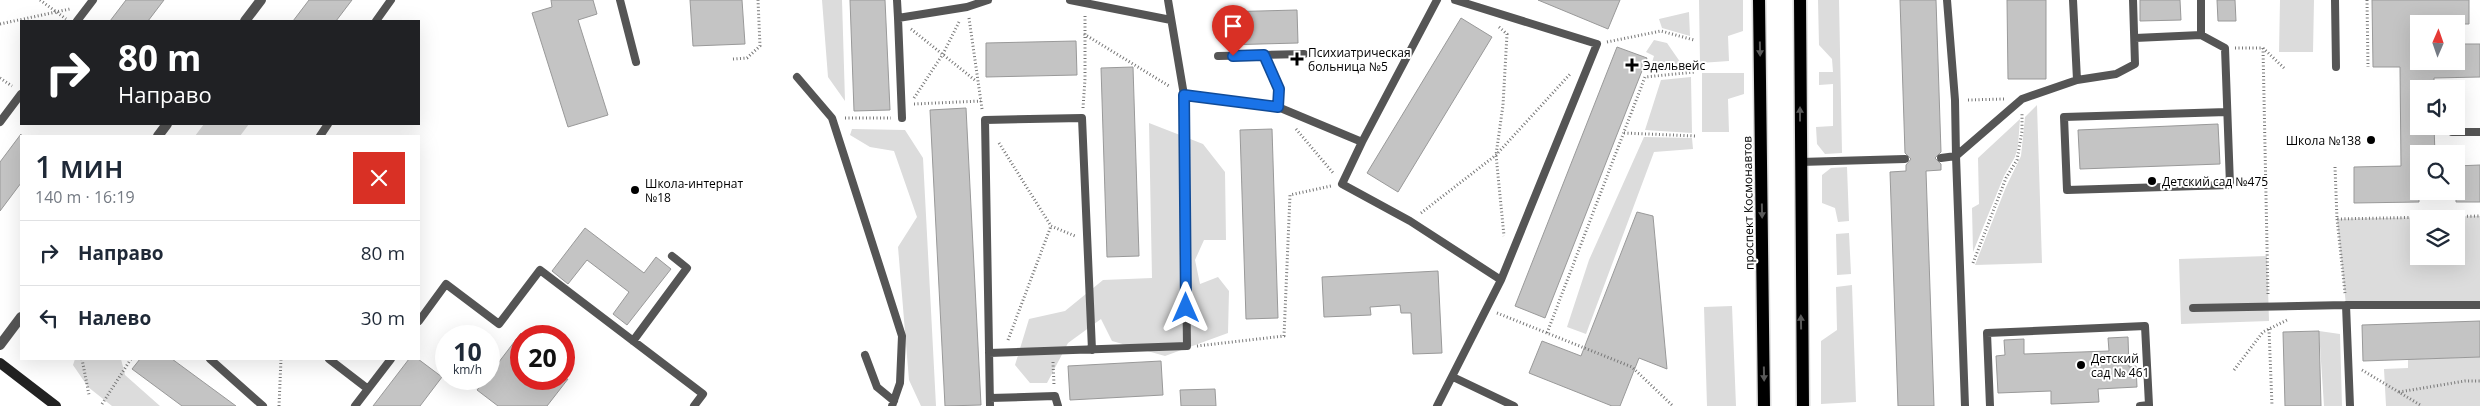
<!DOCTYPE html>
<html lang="ru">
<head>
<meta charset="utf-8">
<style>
  :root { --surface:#fff; --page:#f2f2f3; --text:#1f2937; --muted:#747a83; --line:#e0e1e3 }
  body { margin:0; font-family:"Open Sans",sans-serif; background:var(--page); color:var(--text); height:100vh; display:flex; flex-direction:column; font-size:19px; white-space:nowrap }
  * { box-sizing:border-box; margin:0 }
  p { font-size:16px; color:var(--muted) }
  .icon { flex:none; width:28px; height:28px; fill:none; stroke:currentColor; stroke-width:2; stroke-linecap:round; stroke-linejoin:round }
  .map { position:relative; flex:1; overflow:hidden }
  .side { position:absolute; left:20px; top:135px; width:400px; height:225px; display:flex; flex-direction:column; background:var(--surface); border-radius:0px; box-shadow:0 5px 20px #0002 }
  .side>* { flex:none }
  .guide { position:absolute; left:20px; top:20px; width:400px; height:105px; border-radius:0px; box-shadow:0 5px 20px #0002; background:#202124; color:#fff; overflow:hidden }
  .needle { width:32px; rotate:2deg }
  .controls { position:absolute; left:2410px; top:15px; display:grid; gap:10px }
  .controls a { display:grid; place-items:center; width:55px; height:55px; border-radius:0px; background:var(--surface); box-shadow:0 5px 20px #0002; font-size:25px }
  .speed { position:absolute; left:435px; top:325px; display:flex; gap:10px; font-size:25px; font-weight:700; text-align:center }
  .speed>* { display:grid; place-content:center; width:65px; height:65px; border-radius:50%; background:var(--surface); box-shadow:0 5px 20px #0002; line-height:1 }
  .speed small { font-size:12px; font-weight:400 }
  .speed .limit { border:8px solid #d22; background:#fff; color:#111 }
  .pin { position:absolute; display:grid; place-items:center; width:42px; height:42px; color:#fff; margin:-51px -21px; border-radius:50% 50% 50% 0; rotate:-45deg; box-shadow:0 0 5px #0007 }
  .pin .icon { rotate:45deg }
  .me { position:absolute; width:55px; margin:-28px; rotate:0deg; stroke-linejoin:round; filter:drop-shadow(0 0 4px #0008) }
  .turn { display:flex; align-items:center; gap:18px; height:105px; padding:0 15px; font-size:22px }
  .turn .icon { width:65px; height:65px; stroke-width:2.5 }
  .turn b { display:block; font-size:35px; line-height:42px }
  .round { display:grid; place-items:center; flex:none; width:52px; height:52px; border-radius:0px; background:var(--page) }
  .head { display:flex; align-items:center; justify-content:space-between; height:85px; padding:0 15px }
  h1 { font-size:30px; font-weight:600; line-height:38px }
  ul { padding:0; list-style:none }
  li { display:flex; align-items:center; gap:15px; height:65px; padding:0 15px; border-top:1px solid var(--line) }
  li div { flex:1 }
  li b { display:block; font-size:19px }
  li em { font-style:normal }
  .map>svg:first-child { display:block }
</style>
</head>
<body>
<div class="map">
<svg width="2480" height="406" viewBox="0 0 2480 406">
  <rect width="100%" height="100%" fill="#fff"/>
  <!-- green -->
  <path fill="#dcdcdc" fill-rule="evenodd" d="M822,0H842L845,101L828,77Z
    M1699,0H1743V31L1728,36L1729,61L1700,63Z
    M1818,0H1839L1842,153L1825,154L1817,144L1816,127L1833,126V84L1819,85V72H1833L1832,59L1819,45Z
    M2280,0H2314L2313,52H2279Z
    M1689,12L1690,36L1662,28L1659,19Z
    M1654,40L1667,43L1685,69L1649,72L1654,56L1646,52Z
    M1702,73H1744V94L1728,99L1729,132H1702Z
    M1691,77L1692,133L1645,130L1661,80Z
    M2037,105L2042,263L1975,265L2006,187L2021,156L2025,117Z
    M2020,119L2018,146L2015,157L2004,176L1973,252L1972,208L1979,204L1978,158Z
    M1149,123L1203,144L1225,172L1226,240H1204L1195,260L1200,284L1218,277L1229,291L1228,333L1165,356L1112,341L1101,319L1068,343L1047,383H1030L1015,365L1029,319L1065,311L1103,280L1152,278Z
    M204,124H249L240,136H195Z
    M852,129L905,130L923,158L936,406H921L909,380L898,247L917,217L894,151L870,147L850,135Z
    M1644,137L1692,138L1693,149L1654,152L1586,334L1567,327L1589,260Z
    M1847,167L1849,221L1838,222L1835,208L1822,203V175L1831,168Z
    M2480,216V305H2346L2337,219ZM2419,219H2456V256H2419Z
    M1849,233L1851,274L1837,275L1836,234Z
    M2267,256L2269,321L2181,324L2179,259Z
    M1852,285L1856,402L1821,404V341L1837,330L1836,287Z
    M1732,306L1736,406H1707L1704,307Z
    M2319,331L2340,334L2342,406H2324Z
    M2480,357V406H2386L2384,369L2408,368V359Z
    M75,359H121L125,375L160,406H112L88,387L73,365Z"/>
  <!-- building -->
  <path fill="#c4c4c4" stroke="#999" d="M126,0H164L148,21H110Z
    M309,0H352L336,21H293Z
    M551,0H593L597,14L578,20L608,115L568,127L532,13L552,7Z
    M690,0H742L745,44L693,46Z
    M850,0H885L890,110L854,111Z
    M1538,0H1620L1608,29Z
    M1900,0H1936L1941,152L1935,158L1941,164V170L1926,171L1934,406H1898L1890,172L1906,171V165L1911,159L1905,153Z
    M2007,0H2046V79H2008Z
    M2140,0H2180L2181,20L2140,21Z
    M2217,0H2235L2236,21H2218Z
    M2372,0H2469V24H2419V61H2456V44H2480V77L2434,78V89H2419V126H2434L2435,154H2419V202L2354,203V167L2401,166L2400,67H2373Z
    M1297,10L1298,43L1223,45L1222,12Z
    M1461,18L1492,37L1398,192L1367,173Z
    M1076,41L1077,75L986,77V43Z
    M1617,47L1647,58L1545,318L1515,306Z
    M1133,67L1139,256L1107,257L1101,68Z
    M966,108L981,405L945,406L930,110Z
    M2218,124L2220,164L2080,169L2078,130Z
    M1272,129L1278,318L1246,319L1240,130Z
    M21,134V183L0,211V162Z
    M2480,165V202H2456V166Z
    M1637,212L1653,216L1667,369L1639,358L1620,406H1612L1529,373L1542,341L1581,356Z
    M585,228L644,273L656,257L671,269L627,325L613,314L629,292L587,260L568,284L552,271Z
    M1438,271L1442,353L1413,354L1411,313H1401L1400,305L1370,307L1371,315L1324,317L1322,277Z
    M2480,321V357L2363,361L2362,325Z
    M2319,331L2321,406H2285L2283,332Z
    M521,333V379H568L547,406H498L477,390L486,379H489V375Z
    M2128,337L2129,367L2136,366L2137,387L2098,389L2099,402L2051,404V391L1998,393L1996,356L2005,355L2004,340L2024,339V354L2109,351L2108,338Z
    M140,359H172L236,406H182L132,369Z
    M409,359H418L442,377L420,406H373Z
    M1161,361L1163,395L1070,400L1068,366Z
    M1215,389L1216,406H1181L1180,390Z"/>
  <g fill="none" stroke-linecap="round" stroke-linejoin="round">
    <defs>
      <path id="primary" d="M1759,0L1764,406
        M1800,0L1803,406"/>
    </defs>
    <!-- primary casing -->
    <use href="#primary" stroke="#dbdbdb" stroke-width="15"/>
    <!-- path -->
    <path stroke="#777" stroke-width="3" stroke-dasharray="1 2.5" stroke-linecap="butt" d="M40,0L66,19
      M2367,0L2368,67
      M969,18L982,109
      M0,24L70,9
      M1499,27L1507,34L1503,105L1496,155L1504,236
      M911,29L976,81
      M1084,34L1169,86
      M1607,42L1661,31L1694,40
      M2235,48H2263L2284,68
      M2263,48L2268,295
      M733,59L747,58L760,46L758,0
      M0,78L12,86
      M914,98L943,54L960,20
      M1968,100L2004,99
      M914,104L981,101
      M1083,108L1085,79V14
      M845,118H891
      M1296,129L1334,174
      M1624,133L1695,136
      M999,143L1051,226L1075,236
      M2335,167L2337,219L2480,216
      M1421,213L1496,155L1571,73
      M2337,219L2345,293
      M1973,263L2006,178L2017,160L2022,131V114
      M1497,313L1632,367L1673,406
      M2269,329L2272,406
      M1547,333L1645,77L1695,72
      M1008,340L1051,226
      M1197,346L1284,336L1290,195L1331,186
      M82,359L89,395
      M1053,362L1054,385
      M2234,370L2263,332L2289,319
      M2362,370L2422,406
      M2399,392L2465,381H2480
      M102,404L131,359
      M279,406L281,359"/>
    <!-- service -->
    <path stroke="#555" stroke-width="8" d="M620,0L636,62
      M897,0L898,18L967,7L988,0
      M1070,0L1171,20
      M1168,0L1184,95L1278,107L1362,142L1342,184L1410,221L1501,280L1597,44L1455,0
      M1947,0L1955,100L1956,156L2022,99L2077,80L2116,74L2135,64L2133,0
      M2073,0L2077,80
      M2335,0L2336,67
      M898,18L902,118
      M77,21L93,0
      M376,21L391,0
      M2201,35L2225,48L2230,185L2067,190L2064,117L2227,112
      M2135,38L2201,35V0
      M1218,56L1264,55
      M797,77L832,118L902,336L900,383L892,406
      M1278,107L1279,89L1264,55L1304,54
      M0,122L21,94
      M2452,132H2480
      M320,136L328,124
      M1362,142L1437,0
      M1941,158L1956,156L1965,406
      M1800,162L1905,159
      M2193,308L2346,305
      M419,321L446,284L499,324L540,270L703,394L694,406
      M633,341L687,268L672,256
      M989,353L1187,346L1184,95
      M865,355L877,387L894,401
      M210,359L263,406
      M329,359L368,389
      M1453,377L1514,406
      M990,398L1055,396L1058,406
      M355,406L391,359
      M990,406L985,120L1082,118L1092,350
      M1437,406L1501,280
      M1990,406L1987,333L2145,326L2149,405L2140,406
      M2350,406L2346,305H2480"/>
    <!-- tertiary -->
    <path stroke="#555" stroke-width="10" d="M245,21L261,0
      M158,136L167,124
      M0,345L21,317"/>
    <!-- secondary -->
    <path stroke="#222" stroke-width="10" d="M0,363L56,406"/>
    <!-- primary -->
    <use href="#primary" stroke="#000" stroke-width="12"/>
  </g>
  <!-- one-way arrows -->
  <defs><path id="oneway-solid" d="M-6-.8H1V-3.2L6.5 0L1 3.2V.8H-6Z" transform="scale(1.25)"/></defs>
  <g fill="#595959">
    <use href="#oneway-solid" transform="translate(1760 49) rotate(89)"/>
    <use href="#oneway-solid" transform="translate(1800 114) rotate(-90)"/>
    <use href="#oneway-solid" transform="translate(1762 211) rotate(89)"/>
    <use href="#oneway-solid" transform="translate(1801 322) rotate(-91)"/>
    <use href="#oneway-solid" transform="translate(1764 374) rotate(89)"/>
  </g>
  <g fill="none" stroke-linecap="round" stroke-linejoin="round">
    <defs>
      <path id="route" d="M1186,308L1184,95L1278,107L1279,89L1264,55L1233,56"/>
    </defs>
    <!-- route casing -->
    <use href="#route" stroke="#114b97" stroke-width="12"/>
    <!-- route -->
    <use href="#route" stroke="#1a73e8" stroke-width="9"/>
  </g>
  <!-- markers -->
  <g fill="#000" stroke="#fff" stroke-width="2">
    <path d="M1294.5 51.5h5v5h5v5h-5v5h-5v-5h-5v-5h5z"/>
    <path d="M1629.5 57.5h5v5h5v5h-5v5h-5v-5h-5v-5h5z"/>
    <circle cx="2371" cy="140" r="5"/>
    <circle cx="2152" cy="181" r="5"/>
    <circle cx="635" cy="190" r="5"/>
    <circle cx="2081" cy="365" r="5"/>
  </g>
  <g text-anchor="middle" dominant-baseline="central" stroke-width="4" stroke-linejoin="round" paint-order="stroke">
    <!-- poi labels -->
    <g font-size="12" fill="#000" stroke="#fff" text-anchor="start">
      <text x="1308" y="52">Психиатрическая<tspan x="1308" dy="14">больница №5</tspan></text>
      <text x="1643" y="65">Эдельвейс</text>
      <text x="2361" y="140" text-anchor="end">Школа №138</text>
      <text x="2162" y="181">Детский сад №475</text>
      <text x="645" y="183">Школа-интернат<tspan x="645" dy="14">№18</tspan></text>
      <text x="2091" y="358">Детский<tspan x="2091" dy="14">сад № 461</tspan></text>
    </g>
    <!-- street labels -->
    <g font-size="12" fill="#000" stroke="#fff">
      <text transform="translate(1748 203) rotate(-91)">проспект Космонавтов</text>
    </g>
  </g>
</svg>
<div class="controls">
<a><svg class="needle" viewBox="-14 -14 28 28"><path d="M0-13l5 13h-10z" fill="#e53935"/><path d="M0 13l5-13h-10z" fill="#747a83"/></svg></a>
<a><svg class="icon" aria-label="sound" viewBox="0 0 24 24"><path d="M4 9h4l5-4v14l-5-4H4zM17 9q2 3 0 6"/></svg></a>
<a><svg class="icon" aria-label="search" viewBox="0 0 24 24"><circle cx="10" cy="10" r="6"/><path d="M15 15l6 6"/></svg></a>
<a><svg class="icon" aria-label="layers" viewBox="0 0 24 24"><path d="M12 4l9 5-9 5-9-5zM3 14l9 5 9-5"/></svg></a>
</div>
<div class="speed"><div>10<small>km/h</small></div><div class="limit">20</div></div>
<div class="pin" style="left:1233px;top:56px;background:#d93025"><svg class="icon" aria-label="arrive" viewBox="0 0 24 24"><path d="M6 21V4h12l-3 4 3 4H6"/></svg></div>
<svg class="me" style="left:1186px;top:308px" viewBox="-20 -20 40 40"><path d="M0-17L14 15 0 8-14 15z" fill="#1a73e8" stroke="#fff" stroke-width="4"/></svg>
<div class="guide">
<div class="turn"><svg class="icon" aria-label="right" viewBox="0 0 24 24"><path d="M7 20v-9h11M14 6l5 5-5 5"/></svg><div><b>80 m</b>Направо</div></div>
</div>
<section class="side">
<div class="head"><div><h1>1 мин</h1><p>140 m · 16:19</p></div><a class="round" style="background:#d93025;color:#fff"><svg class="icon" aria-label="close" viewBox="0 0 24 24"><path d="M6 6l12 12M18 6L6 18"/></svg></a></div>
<ul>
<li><svg class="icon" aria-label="right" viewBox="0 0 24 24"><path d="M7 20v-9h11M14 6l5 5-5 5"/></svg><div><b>Направо</b></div><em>80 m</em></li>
<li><svg class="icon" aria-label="left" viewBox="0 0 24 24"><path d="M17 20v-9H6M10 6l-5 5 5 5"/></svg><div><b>Налево</b></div><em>30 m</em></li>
</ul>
</section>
</div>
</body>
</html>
